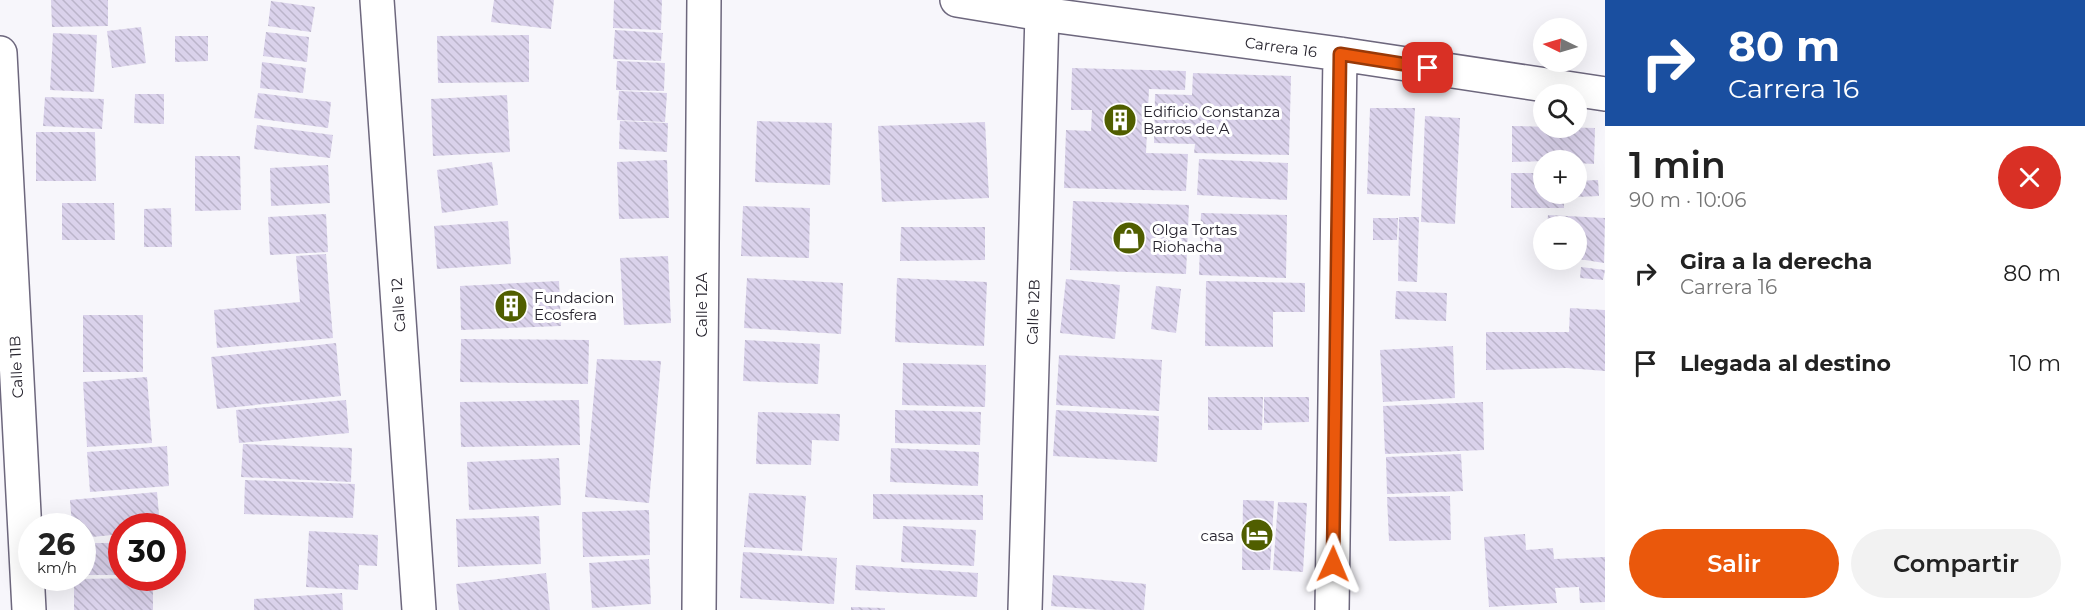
<!DOCTYPE html>
<html lang="es">
<head>
<meta charset="utf-8">
<style>
  :root { --surface:#fff; --page:#f2f2f2; --text:#222; --muted:#767676; --accent:#ea580c }
  body { margin:0; font-family:Montserrat,sans-serif; background:var(--page); color:var(--text); height:100vh; display:flex; flex-direction:column; font-size:22px; white-space:nowrap }
  * { box-sizing:border-box; margin:0 }
  p { font-size:20px; color:var(--muted) }
  .icon { flex:none; width:33px; height:33px; fill:none; stroke:currentColor; stroke-width:2; stroke-linecap:round; stroke-linejoin:round }
  .map { position:relative; flex:1; overflow:hidden }
  .panel { display:flex; flex-direction:column; background:var(--surface); width:480px }
  .panel>* { flex:none }
  .guide { background:#1a4fa0; color:#fff; overflow:hidden }
  .needle { width:39px; rotate:275deg }
  .buttons { position:absolute; left:1533px; top:18px; display:grid; gap:12px }
  .buttons a { display:grid; place-items:center; width:54px; height:54px; border-radius:50%; background:var(--surface); box-shadow:0 6px 24px #0002; font-size:30px }
  .speed { position:absolute; left:18px; top:513px; display:flex; gap:12px; font-size:30px; font-weight:700; text-align:center }
  .speed>* { display:grid; place-content:center; width:78px; height:78px; border-radius:50%; background:var(--surface); box-shadow:0 6px 24px #0002; line-height:1 }
  .speed small { font-size:15px; font-weight:400 }
  .speed .limit { border:9px solid #d22; background:#fff; color:#111 }
  .pin { position:absolute; display:grid; place-items:center; width:51px; height:51px; color:#fff; margin:-26px; border-radius:12px; box-shadow:0 3px 9px #0006 }
  .me { position:absolute; width:66px; margin:-33px; rotate:1deg; stroke-linejoin:round; filter:drop-shadow(0 0 4px #0008) }
  .turn { display:flex; align-items:center; gap:21px; height:126px; padding:0 24px; font-size:27px }
  .turn .icon { width:78px; height:78px; stroke-width:2.5 }
  .turn b { display:block; font-size:42px; line-height:51px }
  .round { display:grid; place-items:center; flex:none; width:63px; height:63px; border-radius:32px; background:var(--page) }
  .headline { display:flex; align-items:center; justify-content:space-between; height:102px; padding:0 24px }
  h1 { font-size:36px; font-weight:600; line-height:45px }
  .primary-button { display:flex; gap:12px; margin-top:auto; padding:12px 24px }
  .primary-button a { flex:1; height:69px; border-radius:36px; background:var(--accent); color:#fff; font-size:24px; font-weight:600; line-height:69px; text-align:center }
  .primary-button a+a { background:var(--page); color:var(--text) }
  ul { padding:0; list-style:none }
  li { display:flex; align-items:center; gap:18px; height:90px; padding:0 24px }
  li div { flex:1 }
  li b { display:block; font-size:22px }
  li em { font-style:normal }
  main { display:flex; flex:1; min-height:0 }
  .map>svg:first-child { display:block }
</style>
</head>
<body>
<main>
<div class="map">
<svg width="1605" height="610" viewBox="0 0 1605 610">
  <defs>
    <pattern id="building-back-hatch" width="6" height="6" patternUnits="userSpaceOnUse" patternTransform="scale(1.5)"><rect width="6" height="6" fill="#dad2eb"/><path d="M-1 5l2 2M0 0l6 6M5-1l2 2" fill="none" stroke="#bbb4ca"/></pattern>
  </defs>
  <rect width="100%" height="100%" fill="#f7f6fb"/>
  <!-- building -->
  <path fill="url(#building-back-hatch)" d="M51,0H108V26L52,27Z
    M494,0H554L551,29L491,22Z
    M614,0H662L661,30L613,28Z
    M271,1L315,7L311,32L268,26Z
    M141,27L146,63L112,68L107,31Z
    M615,30L663,33L661,61L613,59Z
    M266,32L309,37L307,62L263,56Z
    M53,33L97,35L94,92L50,90Z
    M529,35V82L438,83L437,36Z
    M175,36H208V61L175,62Z
    M617,61L665,63L664,91L616,90Z
    M262,62L306,68L303,93L260,88Z
    M1072,68L1186,71L1185,90L1149,89L1146,153L1188,154L1186,191L1064,188L1066,130L1091,131L1092,110H1071Z
    M1193,73L1291,76L1289,155L1194,153L1195,144L1154,143L1155,94L1192,95Z
    M619,91L667,93L665,122L617,120Z
    M258,93L331,102L328,128L254,118Z
    M135,94H164V124L134,123Z
    M507,95L510,152L433,156L431,99Z
    M45,97L104,99L102,129L43,126Z
    M1370,108H1415L1410,196L1367,194Z
    M1425,116L1460,118L1455,224L1421,222Z
    M620,121L668,123L667,152L619,149Z
    M757,121L832,123L830,185L755,182Z
    M985,122L989,198L882,202L878,126Z
    M257,125L333,135L330,158L254,149Z
    M1512,126L1595,128L1594,164L1576,163V160L1512,162Z
    M36,132H95L96,181H36Z
    M195,156H240L241,210L195,211Z
    M1199,159L1288,163L1287,200L1197,195Z
    M667,160L669,218L619,219L617,162Z
    M492,162L498,205L442,213L437,170Z
    M328,165L330,203L271,206L270,168Z
    M1511,173H1544V194H1564V208H1511Z
    M1598,180L1599,196L1577,197L1576,181Z
    M1073,201L1189,205L1186,274L1070,270Z
    M62,203H114L115,240H62Z
    M743,206L810,208L809,258L741,256Z
    M171,208L172,247H144V209Z
    M1201,213L1287,215L1286,278L1199,275Z
    M326,214L328,252L270,255L268,217Z
    M1548,215L1605,218L1604,263L1579,259L1582,239H1576V226H1547Z
    M1399,217H1419L1417,282L1398,281Z
    M1373,218H1398L1397,240H1373Z
    M508,221L511,264L437,269L434,226Z
    M901,227H985V260L900,261Z
    M326,254L333,338L217,348L214,310L300,302L296,256Z
    M668,256L671,323L624,325L620,258Z
    M1581,267L1605,270L1603,280L1580,278Z
    M747,278L843,283L841,334L744,328Z
    M897,278L987,282L984,346L895,342Z
    M1066,279L1120,285L1115,339L1060,333Z
    M559,281L561,326L461,330L460,286Z
    M1206,281L1305,283V312H1273V347L1205,346Z
    M1156,286L1181,289L1176,333L1151,329Z
    M1396,291L1447,293L1446,321L1395,319Z
    M1570,308L1605,310V371L1567,368L1486,370V332H1569Z
    M83,315H143V372H83Z
    M461,339L589,340L588,384L460,382Z
    M745,340L820,344L818,384L743,381Z
    M336,343L341,396L217,409L211,357Z
    M1453,346L1455,398L1383,402L1380,350Z
    M1059,355L1162,360L1159,411L1056,405Z
    M597,359L661,361L649,503L585,497Z
    M903,363L986,365L985,407L902,405Z
    M147,377L152,443L87,447L83,382Z
    M1208,397H1263L1262,430H1208Z
    M1264,397H1309V422L1264,423Z
    M346,400L349,433L239,443L236,410Z
    M579,400L580,445L461,447L460,402Z
    M1483,402L1484,450L1385,454L1383,406Z
    M895,410L981,412L980,445L895,443Z
    M1056,410L1159,416L1157,462L1053,456Z
    M758,412L840,414L839,441L812,440L811,465L756,464Z
    M243,444L352,448L351,482L241,477Z
    M167,446L169,486L90,492L87,452Z
    M891,448L979,452L978,486L890,482Z
    M1461,454L1463,491L1387,494L1386,457Z
    M559,458L561,505L469,510L467,462Z
    M245,480L355,484L353,518L244,514Z
    M157,492L160,526H122V534L82,538V526H72L70,500Z
    M749,493L806,496L802,551L744,547Z
    M873,494L983,495V520L873,519Z
    M1450,496L1451,540L1389,541L1387,497Z
    M1243,500L1274,501L1270,570H1242Z
    M1278,502L1307,503L1303,572L1273,570Z
    M649,510L650,555L583,557L582,512Z
    M539,516L541,564L458,567L456,519Z
    M903,526L976,530L974,566L901,562Z
    M309,531L378,535L377,566L359,565L358,590L306,587Z
    M1525,534L1526,550L1553,548L1554,559L1605,557V602L1580,603L1579,587L1555,588L1557,603L1489,607L1484,537Z
    M82,543H122V575H82Z
    M743,552L837,558L834,604L740,598Z
    M649,559L651,604L592,608L589,563Z
    M856,565L978,573L977,597L855,590Z
    M546,573L550,610H459L456,584Z
    M1053,575L1146,584L1144,610H1102L1051,606Z
    M153,578V610H74V579Z
    M342,593L343,610H254V599Z
    M851,607L885,608V610H851Z"/>
  <g fill="none" stroke-linecap="round" stroke-linejoin="round">
    <defs>
      <path id="street" d="M377,0L419,610
        M957,0L1042,14L1340,54L1605,94
        M0,53L29,610
        M699,610L704,0
        M1025,610L1042,14
        M1332,610L1340,54"/>
    </defs>
    <!-- street casing -->
    <use href="#street" stroke="#6d677d" stroke-width="36"/>
    <!-- street -->
    <use href="#street" stroke="#fff" stroke-width="33"/>
  </g>
  <g fill="none" stroke-linecap="round" stroke-linejoin="round">
    <defs>
      <path id="route" d="M1333,564L1340,54L1428,68"/>
    </defs>
    <!-- route casing -->
    <use href="#route" stroke="#983908" stroke-width="15"/>
    <!-- route -->
    <use href="#route" stroke="#ea580c" stroke-width="10"/>
  </g>
  <!-- icons -->
  <defs>
    <symbol id="building-disc" viewBox="-11 -11 22 22"><circle r="9.5" fill="#505e00" stroke="#fff"/><path d="M-4-6H4V6H1V3H-1V6H-4ZM-2.5-4.3h1.7v1.8h-1.7ZM.8-4.3h1.7v1.8H.8ZM-2.5-1h1.7V.8h-1.7ZM.8-1h1.7V.8H.8Z" fill="#fff"/></symbol>
    <symbol id="shop-disc" viewBox="-11 -11 22 22"><circle r="9.5" fill="#505e00" stroke="#fff"/><path d="M-5-2.5h2.3a2.7 3.5 0 0 1 5.4 0H5L5.5 6h-11ZM-1.5-2.5h3a1.5 2.3 0 0 0-3 0Z" fill="#fff"/></symbol>
    <symbol id="hotel-disc" viewBox="-11 -11 22 22"><circle r="9.5" fill="#505e00" stroke="#fff"/><path d="M-6-4.5h1.5V1H6V5H4.5V3h-9V5H-6ZM-4 0a1.8 1.8 0 1 1 3.6 0ZM.5 0V-2.5h3Q6-2.5 6 0Z" fill="#fff"/></symbol>
  </defs>
  <g fill-rule="evenodd">
    <use href="#building-disc" x="1101" y="101" width="38" height="38"/>
    <use href="#shop-disc" x="1110" y="219" width="38" height="38"/>
    <use href="#building-disc" x="492" y="287" width="38" height="38"/>
    <use href="#hotel-disc" x="1238" y="516" width="38" height="38"/>
  </g>
  <g text-anchor="middle" dominant-baseline="central" stroke-width="6" stroke-linejoin="round" paint-order="stroke">
    <!-- street labels -->
    <g font-size="15" fill="#27242e" stroke="#fff">
      <text transform="translate(1281 47) rotate(8)">Carrera 16</text>
      <text transform="translate(398 305) rotate(-94)">Calle 12</text>
      <text transform="translate(701 305) rotate(-90)">Calle 12A</text>
      <text transform="translate(1033 312) rotate(-88)">Calle 12B</text>
      <text transform="translate(16 367) rotate(-93)">Calle 11B</text>
    </g>
    <!-- poi labels -->
    <g font-size="15" fill="#27242e" stroke="#fff" text-anchor="start">
      <text x="1143" y="111">Edificio Constanza<tspan x="1143" dy="17">Barros de A</tspan></text>
      <text x="1152" y="229">Olga Tortas<tspan x="1152" dy="17">Riohacha</tspan></text>
      <text x="534" y="297">Fundacion<tspan x="534" dy="17">Ecosfera</tspan></text>
      <text x="1234" y="535" text-anchor="end">casa</text>
    </g>
  </g>
</svg>
<div class="buttons">
<a><svg class="needle" viewBox="-14 -14 28 28"><path d="M0-13l5 13h-10z" fill="#e53935"/><path d="M0 13l5-13h-10z" fill="#767676"/></svg></a>
<a><svg class="icon" aria-label="search" viewBox="0 0 24 24"><circle cx="10" cy="10" r="6"/><path d="M15 15l6 6"/></svg></a>
<a>+</a>
<a>−</a>
</div>
<div class="speed"><div>26<small>km/h</small></div><div class="limit">30</div></div>
<div class="pin" style="left:1428px;top:68px;background:#d93025"><svg class="icon" aria-label="arrive" viewBox="0 0 24 24"><path d="M6 21V4h12l-3 4 3 4H6"/></svg></div>
<svg class="me" style="left:1333px;top:564px" viewBox="-20 -20 40 40"><path d="M0-17L14 15 0 8-14 15z" fill="#ea580c" stroke="#fff" stroke-width="4"/></svg>
</div>
<section class="panel">
<div class="guide">
<div class="turn"><svg class="icon" aria-label="right" viewBox="0 0 24 24"><path d="M7 20v-9h11M14 6l5 5-5 5"/></svg><div><b>80 m</b>Carrera 16</div></div>
</div>
<div class="headline"><div><h1>1 min</h1><p>90 m · 10:06</p></div><a class="round" style="background:#d93025;color:#fff"><svg class="icon" aria-label="close" viewBox="0 0 24 24"><path d="M6 6l12 12M18 6L6 18"/></svg></a></div>
<ul>
<li><svg class="icon" aria-label="right" viewBox="0 0 24 24"><path d="M7 20v-9h11M14 6l5 5-5 5"/></svg><div><b>Gira a la derecha</b><p>Carrera 16</p></div><em>80 m</em></li>
<li><svg class="icon" aria-label="arrive" viewBox="0 0 24 24"><path d="M6 21V4h12l-3 4 3 4H6"/></svg><div><b>Llegada al destino</b></div><em>10 m</em></li>
</ul>
<div class="primary-button"><a>Salir</a><a>Compartir</a></div>
</section>
</main>
</body>
</html>
